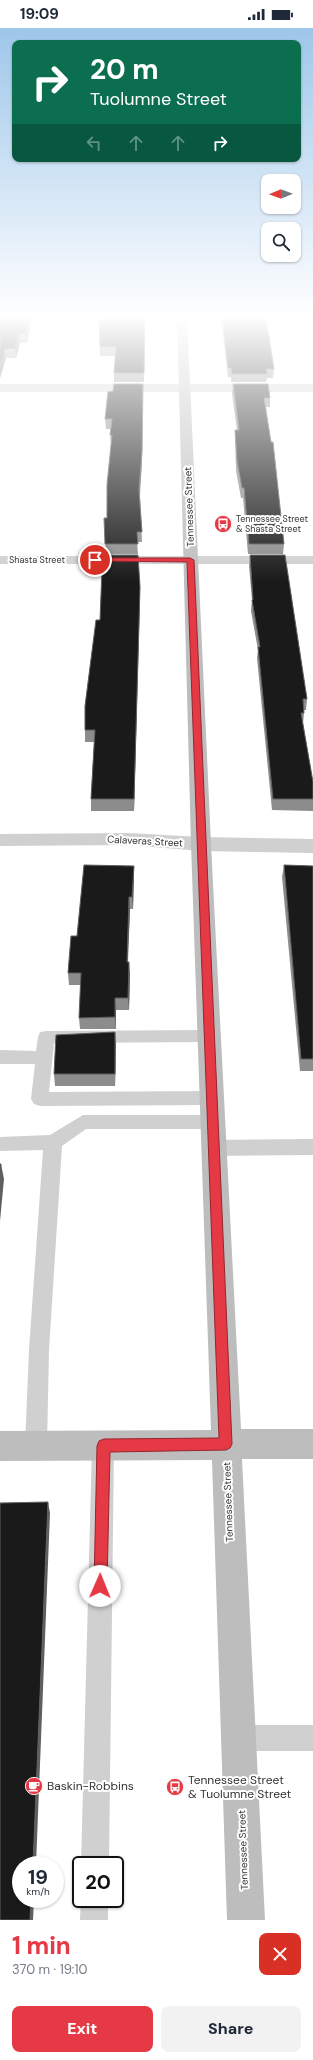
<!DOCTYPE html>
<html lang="en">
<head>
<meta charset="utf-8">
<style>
  :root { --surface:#fff; --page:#f2f2f3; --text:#1f2937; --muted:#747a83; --accent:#e63946 }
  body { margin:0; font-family:"DM Sans",sans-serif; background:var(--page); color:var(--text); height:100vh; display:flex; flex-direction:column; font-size:15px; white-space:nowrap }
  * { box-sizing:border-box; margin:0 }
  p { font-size:13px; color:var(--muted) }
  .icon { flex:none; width:22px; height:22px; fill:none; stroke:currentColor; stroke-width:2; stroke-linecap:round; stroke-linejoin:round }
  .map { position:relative; height:1892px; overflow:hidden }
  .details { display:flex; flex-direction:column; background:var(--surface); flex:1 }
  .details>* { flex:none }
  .top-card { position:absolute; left:12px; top:12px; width:289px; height:122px; border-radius:8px; box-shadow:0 1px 3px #0004; background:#0b6e4f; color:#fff; overflow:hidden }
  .needle { width:26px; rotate:269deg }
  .fabs { position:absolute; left:261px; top:146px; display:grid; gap:8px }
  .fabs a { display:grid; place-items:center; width:40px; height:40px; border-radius:8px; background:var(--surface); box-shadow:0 1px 3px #0004; font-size:20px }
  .speed { position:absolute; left:12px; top:1828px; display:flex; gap:8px; font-size:20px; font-weight:700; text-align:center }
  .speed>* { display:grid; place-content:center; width:52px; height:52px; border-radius:50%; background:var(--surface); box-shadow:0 1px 3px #0004; line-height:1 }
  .speed small { font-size:10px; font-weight:400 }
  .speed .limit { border:2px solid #111; border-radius:6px; background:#fff; color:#111 }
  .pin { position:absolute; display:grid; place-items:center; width:34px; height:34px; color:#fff; margin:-17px; border:2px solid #fff; border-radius:50%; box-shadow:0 1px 4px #0007 }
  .me { position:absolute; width:44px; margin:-22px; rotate:1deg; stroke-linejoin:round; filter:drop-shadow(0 0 3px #0008) }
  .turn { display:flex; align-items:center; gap:14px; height:84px; padding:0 12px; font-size:18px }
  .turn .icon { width:52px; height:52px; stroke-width:2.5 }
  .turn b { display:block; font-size:28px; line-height:34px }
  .lanes { display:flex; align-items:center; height:38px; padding:0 12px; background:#0003; justify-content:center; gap:20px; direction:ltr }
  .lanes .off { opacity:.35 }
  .round { display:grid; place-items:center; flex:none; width:42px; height:42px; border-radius:8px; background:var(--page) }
  .overview { display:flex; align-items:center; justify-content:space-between; height:68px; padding:0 12px }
  h1 { font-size:24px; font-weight:800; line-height:30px; color:var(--accent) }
  .primary-button { display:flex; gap:8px; margin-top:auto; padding:8px 12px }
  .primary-button a { flex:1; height:46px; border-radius:8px; background:var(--accent); color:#fff; font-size:16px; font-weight:800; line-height:46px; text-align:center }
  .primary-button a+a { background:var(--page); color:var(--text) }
  .status { display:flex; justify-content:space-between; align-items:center; height:28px; padding:0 20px; background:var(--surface); direction:ltr }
  .status svg { height:11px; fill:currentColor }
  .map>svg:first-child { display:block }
</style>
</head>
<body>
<div class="status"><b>19:09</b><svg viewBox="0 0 49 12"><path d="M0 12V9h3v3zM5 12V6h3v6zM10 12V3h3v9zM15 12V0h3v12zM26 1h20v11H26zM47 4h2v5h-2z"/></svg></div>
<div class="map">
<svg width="313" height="1892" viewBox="0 0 313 1892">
  <rect width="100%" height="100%" fill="#fff"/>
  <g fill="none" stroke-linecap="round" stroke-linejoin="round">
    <!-- service -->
    <path fill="#d0d0d0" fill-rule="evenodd" d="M210,1002L216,1003L218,1008L216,1013L210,1014L54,1015L49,1064L212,1063L218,1065L221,1070L218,1075L212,1077L40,1078L34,1076L31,1071L35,1036H0V1022L36,1023L38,1009L40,1004L46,1003Z
      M83,1087H213L219,1089L222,1094L219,1099L213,1101H86L62,1118L49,1322L47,1418L44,1426L36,1429L28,1426L25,1418L29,1322L43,1122L0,1123V1109L50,1107Z
      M313,1111V1127L214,1128L208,1125L205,1120L208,1115L214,1112Z
      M103,1407L111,1410L114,1418L109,1837H81L92,1418L95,1410Z
      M238,1697H313V1723H238L229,1719L225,1710L229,1701Z
      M81,1869V1871H108V1892H80Z"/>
    <!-- minor -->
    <path fill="#d0d0d0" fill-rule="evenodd" d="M0,356H313V364H0Z
      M0,528H313V536H0Z
      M128,805L201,809L313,811V825L201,823L128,817L0,818V806Z"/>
    <!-- secondary -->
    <path fill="#bdbdbd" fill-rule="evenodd" d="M177,289H187L211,816L241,1401H313V1431H242L265,1892H227L212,1432L0,1433V1403L211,1402L191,816Z"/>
  </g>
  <!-- wall -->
  <path fill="#8c8c8c" d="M0,289H32L27,315H20L16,330H6L0,350Z
    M99,289H145L144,354H114V345L115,328H100Z
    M221,289H266L274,341L273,350H267L266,354H231V349H228Z
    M233,356L270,370V379H266L284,516L283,526H248L243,470H241L236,443L235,411V402H237L232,366Z
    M108,364L142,434L140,468L142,514H137L138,526H106L104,490H107L111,417L110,407L111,401H106L105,391Z
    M250,527L307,671L306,682H304V685L303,696L313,754V783L272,782L257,630L258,622L251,583L252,572L249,538Z
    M140,559L134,783H91V771L94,714H85V702L100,592Z
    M284,837L313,838V1043H300L282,849Z
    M134,838L133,881H130L128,934L130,946L129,982H116V1001H80L79,990L81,957H69L68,945L77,908Z
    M116,1016L115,1058H55L54,1046Z"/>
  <!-- shaded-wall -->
  <path fill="#5f5f5f" d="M29,289H32L27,315L26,306Z
    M19,306L20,315L16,330L15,321Z
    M5,321L6,330L0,350V338Z
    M143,356L142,434L139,472V462Z
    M140,559V571L134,783V771Z
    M134,838V850L133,881L132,869Z
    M129,869L130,881L127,946V934Z
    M129,934L130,946L129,982L128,970Z
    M115,970L116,982V1001L115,989Z
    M115,1004L116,1016L115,1058Z
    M1,1136L4,1151L0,1193V1149Z
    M48,1474L50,1485L36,1837H33Z
    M31,1871H34L33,1892H30Z"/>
  <!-- building -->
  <path fill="#1a1a1a" stroke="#5f5f5f" d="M0,289H29L26,306H19L15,321H5L0,338Z
    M99,289H145L144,345H114L116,319H100Z
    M222,289H266L274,341H266L267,346H232L231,340H228Z
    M114,356H143L142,424L139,462L142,504H137L138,516H105L104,490H107V457L112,407H110L112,391H105L108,364L113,363Z
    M233,356H268L270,370H264L271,414H273L284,516H249L244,460H242L237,433L235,402H239Z
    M106,527H138L140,559L134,771H91L95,702H85V678L96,592H100L102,541H106Z
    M250,527H285L307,671H303L304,685H301L313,754V771H273L258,619H260L252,572H253Z
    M84,837L134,838L132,869H129L127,934H129L128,970H115V989L79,990L81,945H68L71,908H77Z
    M284,837L313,838V1031H301Z
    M115,1004V1046H54L56,1007Z
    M0,1136H1L0,1149Z
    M48,1474L33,1837H21V1871H31L30,1892H0V1475Z"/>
  <!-- sky -->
  <linearGradient id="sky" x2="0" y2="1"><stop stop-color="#9ec6ea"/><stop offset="0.52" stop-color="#fff"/><stop offset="1" stop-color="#fff" stop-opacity="0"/></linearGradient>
  <rect width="313" height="554" fill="url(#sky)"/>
  <!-- route -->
  <path fill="#e63946" stroke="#96252e" d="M95,530H190L194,532L232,1416L230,1420L226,1422L110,1424L107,1558L105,1562L100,1564L96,1562L94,1558L97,1418L99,1413L104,1411L219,1410L187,534L93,533V530Z"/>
  <!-- icons -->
  <defs>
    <symbol id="bus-disc" viewBox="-11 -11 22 22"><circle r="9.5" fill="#e63946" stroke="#fff"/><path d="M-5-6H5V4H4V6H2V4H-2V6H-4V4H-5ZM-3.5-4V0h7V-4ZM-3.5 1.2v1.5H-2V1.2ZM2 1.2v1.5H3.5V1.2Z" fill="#fff"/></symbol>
    <symbol id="cafe-disc" viewBox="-11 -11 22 22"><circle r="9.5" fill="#e63946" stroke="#fff"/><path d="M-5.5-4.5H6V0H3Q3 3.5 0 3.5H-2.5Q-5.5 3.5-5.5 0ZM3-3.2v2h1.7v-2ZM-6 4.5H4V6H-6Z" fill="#fff"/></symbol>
  </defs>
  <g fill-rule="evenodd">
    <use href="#bus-disc" x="213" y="486" width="20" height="20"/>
    <use href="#cafe-disc" x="24" y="1748" width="20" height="20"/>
    <use href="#bus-disc" x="165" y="1749" width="20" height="20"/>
  </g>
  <g text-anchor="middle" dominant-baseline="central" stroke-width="4" stroke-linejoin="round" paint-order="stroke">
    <!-- far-poi labels -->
    <g font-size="9" fill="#333" stroke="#fff" text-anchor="start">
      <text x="236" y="491">Tennessee Street<tspan x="236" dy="10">&amp; Shasta Street</tspan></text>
    </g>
    <!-- far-street labels -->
    <g font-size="9" fill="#333" stroke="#fff">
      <text x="37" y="532">Shasta Street</text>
    </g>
    <!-- street labels -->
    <g font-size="10" fill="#333" stroke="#fff">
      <text transform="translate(189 479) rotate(-92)">Tennessee Street</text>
      <text transform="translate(145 813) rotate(3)">Calaveras Street</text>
      <text transform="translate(228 1474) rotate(-92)">Tennessee Street</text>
      <text transform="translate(243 1822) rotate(-92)">Tennessee Street</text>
    </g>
    <!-- near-poi labels -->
    <g font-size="12" fill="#333" stroke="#fff" text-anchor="start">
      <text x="188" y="1752">Tennessee Street<tspan x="188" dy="14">&amp; Tuolumne Street</tspan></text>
      <text x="47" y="1758">Baskin-Robbins</text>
    </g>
  </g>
</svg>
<div class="fabs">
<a><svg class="needle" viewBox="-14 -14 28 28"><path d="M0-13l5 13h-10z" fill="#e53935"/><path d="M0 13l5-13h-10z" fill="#747a83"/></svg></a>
<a><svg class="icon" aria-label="search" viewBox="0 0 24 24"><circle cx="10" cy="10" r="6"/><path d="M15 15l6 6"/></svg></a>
</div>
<div class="speed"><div>19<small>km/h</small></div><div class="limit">20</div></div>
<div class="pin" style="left:95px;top:532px;background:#d93025"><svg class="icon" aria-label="arrive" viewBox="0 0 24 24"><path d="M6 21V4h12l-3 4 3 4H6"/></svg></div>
<svg class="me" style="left:100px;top:1558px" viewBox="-20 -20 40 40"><circle r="19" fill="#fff"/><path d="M0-13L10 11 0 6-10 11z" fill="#e63946"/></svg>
<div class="top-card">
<div class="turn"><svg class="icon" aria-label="right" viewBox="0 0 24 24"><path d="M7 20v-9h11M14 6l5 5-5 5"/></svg><div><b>20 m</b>Tuolumne Street</div></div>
<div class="lanes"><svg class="icon off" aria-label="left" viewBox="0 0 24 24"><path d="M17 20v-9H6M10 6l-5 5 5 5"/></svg><svg class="icon off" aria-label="ahead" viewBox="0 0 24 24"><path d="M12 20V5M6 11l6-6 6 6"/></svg><svg class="icon off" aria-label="ahead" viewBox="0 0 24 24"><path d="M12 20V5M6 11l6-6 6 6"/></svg><svg class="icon" aria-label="right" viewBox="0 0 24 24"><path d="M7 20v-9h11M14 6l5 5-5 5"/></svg></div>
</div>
</div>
<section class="details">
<div class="overview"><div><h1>1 min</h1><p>370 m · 19:10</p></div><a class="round" style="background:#d93025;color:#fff"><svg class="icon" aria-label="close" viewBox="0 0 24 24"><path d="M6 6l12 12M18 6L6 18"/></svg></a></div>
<div class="primary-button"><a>Exit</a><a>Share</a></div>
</section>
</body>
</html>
